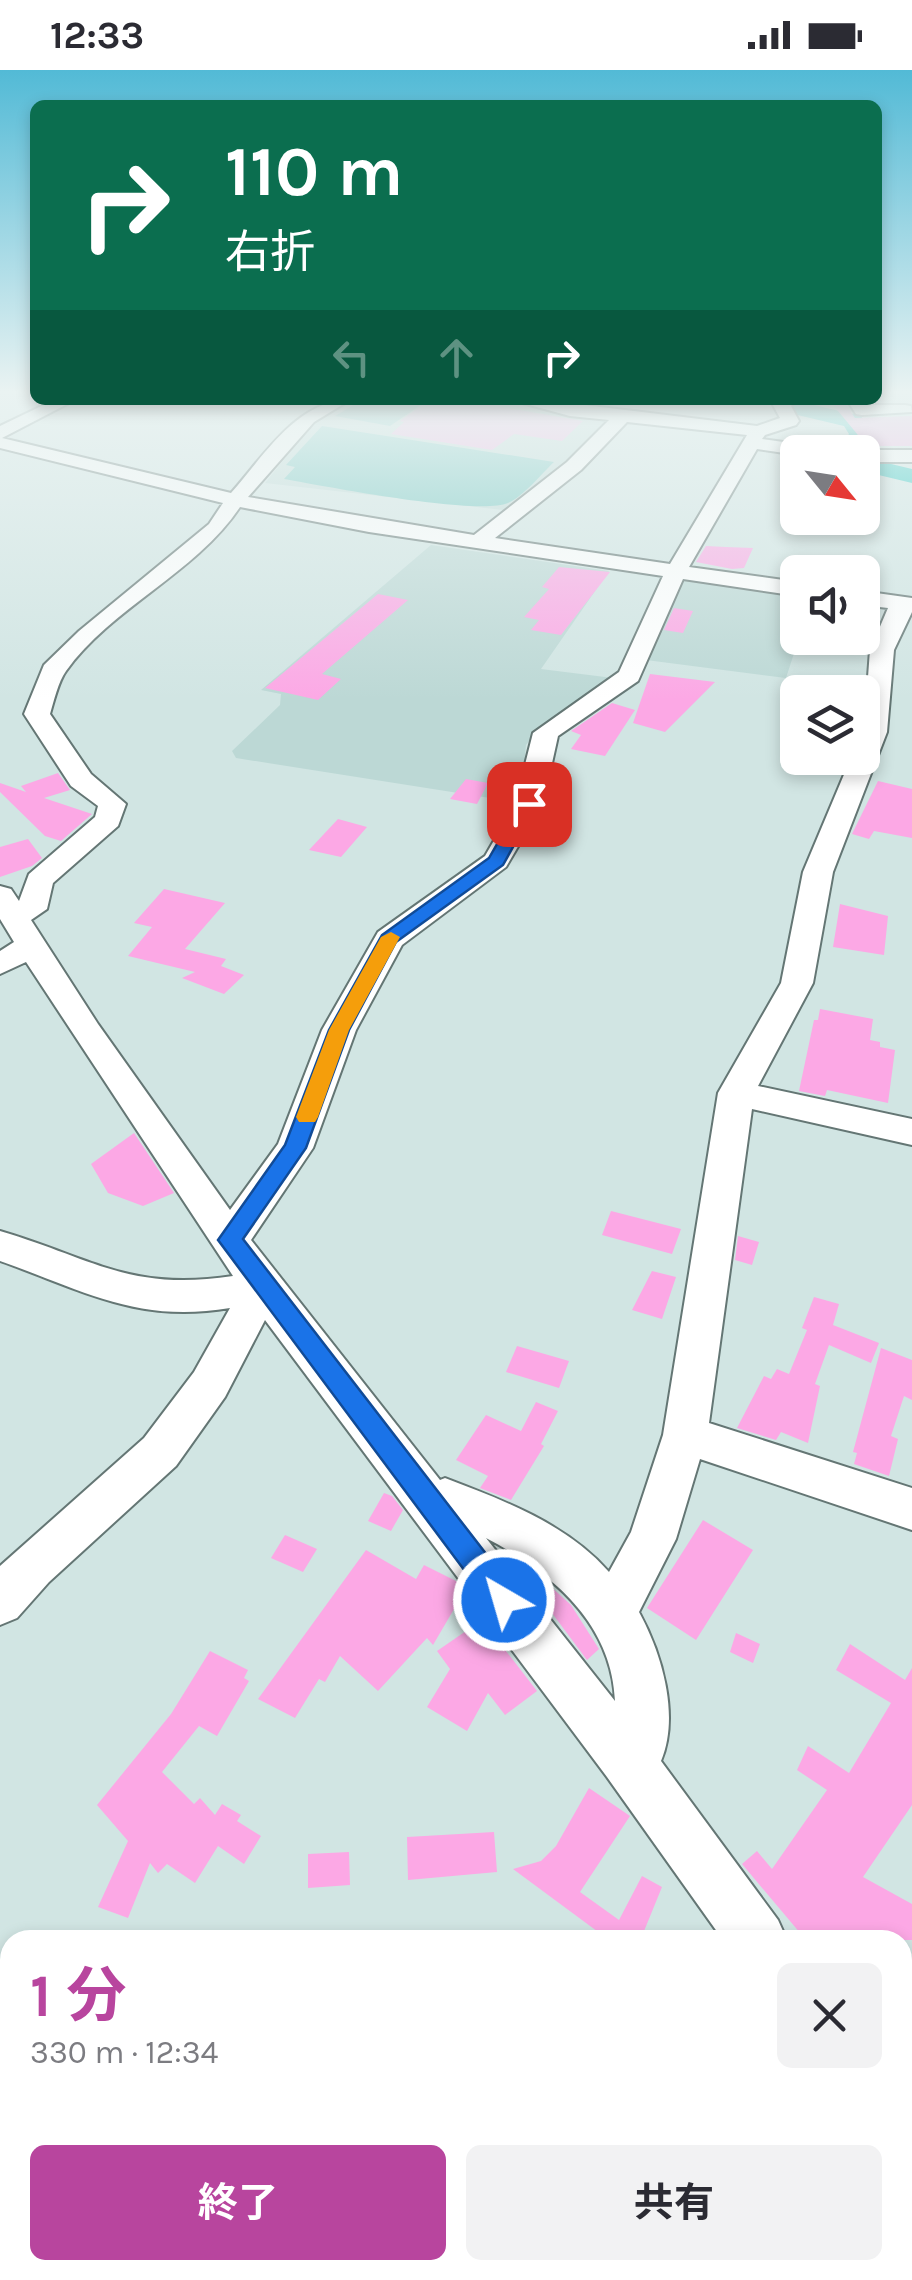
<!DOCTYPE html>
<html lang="ja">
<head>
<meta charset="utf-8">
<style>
  :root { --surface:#fff; --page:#f2f2f3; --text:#2b2b33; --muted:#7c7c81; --accent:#b8459e }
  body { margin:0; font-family:Karla,"Noto Sans JP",sans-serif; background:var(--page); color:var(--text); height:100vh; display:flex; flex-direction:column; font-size:38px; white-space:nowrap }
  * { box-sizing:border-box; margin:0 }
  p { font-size:32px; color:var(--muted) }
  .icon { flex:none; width:55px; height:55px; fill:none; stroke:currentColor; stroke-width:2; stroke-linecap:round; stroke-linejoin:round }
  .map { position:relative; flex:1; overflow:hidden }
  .panel { position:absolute; left:0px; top:1860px; width:912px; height:350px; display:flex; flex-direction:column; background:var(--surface); border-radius:30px 30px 0 0; box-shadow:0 5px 15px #0003 }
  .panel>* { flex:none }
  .banner { position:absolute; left:30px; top:30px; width:852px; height:305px; border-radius:15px; box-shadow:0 5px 15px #0003; background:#0b6e4f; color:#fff; overflow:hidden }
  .needle { width:65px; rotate:120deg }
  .controls { position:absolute; left:780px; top:365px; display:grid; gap:20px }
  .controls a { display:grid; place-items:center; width:100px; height:100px; border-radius:15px; background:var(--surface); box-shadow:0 5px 15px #0003; font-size:50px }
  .pin { position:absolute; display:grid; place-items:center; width:85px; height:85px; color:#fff; margin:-42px; border-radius:20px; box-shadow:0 5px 15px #0006 }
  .me { position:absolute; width:110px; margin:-55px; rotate:322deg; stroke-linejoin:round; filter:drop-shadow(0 0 8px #0008) }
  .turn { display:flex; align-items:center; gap:35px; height:210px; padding:0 30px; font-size:45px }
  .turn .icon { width:130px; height:130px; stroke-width:2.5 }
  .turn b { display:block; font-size:70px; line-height:85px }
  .lanes { display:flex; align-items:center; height:95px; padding:0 30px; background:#0003; justify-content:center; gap:50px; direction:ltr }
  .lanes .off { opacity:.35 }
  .round { display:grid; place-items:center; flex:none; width:105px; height:105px; border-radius:15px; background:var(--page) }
  .summary { display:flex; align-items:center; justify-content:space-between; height:170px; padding:0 30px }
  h1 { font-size:60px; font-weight:700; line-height:75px; color:var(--accent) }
  .cta { display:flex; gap:20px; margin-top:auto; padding:20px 30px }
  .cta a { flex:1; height:115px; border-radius:15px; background:var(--accent); color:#fff; font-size:40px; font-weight:700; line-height:115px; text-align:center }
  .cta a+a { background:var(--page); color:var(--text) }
  .status { display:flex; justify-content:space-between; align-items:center; height:70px; padding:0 50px; background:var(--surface); direction:ltr }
  .status svg { height:28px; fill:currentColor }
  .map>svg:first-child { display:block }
</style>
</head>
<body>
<div class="status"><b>12:33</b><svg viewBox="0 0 49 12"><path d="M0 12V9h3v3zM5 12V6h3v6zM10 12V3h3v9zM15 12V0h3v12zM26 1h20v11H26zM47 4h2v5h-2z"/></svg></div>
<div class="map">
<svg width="912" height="2210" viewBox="0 0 912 2210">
  <rect width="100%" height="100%" fill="#d1e5e3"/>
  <!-- built -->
  <path fill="#bcd8d5" d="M350,330H501L612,349L519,435L503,440L265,413L318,347Z
    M431,475L609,501L541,599L613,608L537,660L526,675L521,727L490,728L236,688L232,681L280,635L281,624L261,620Z
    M681,508L797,525L799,568L786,608L646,590Z"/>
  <!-- green -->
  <path fill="#69c3bd" d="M362,330H428L390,356L335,346Z
    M322,356L554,392C541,404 524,426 508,433C477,446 324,416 284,409L295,397L286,395Z"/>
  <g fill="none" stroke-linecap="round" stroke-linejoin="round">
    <!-- river -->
    <path fill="#12c2bb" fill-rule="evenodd" d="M794,330H818L814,335L861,346L871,364L860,382H838L849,364L844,356L789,343L786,338Z
      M862,387L912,399V413L862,401Z"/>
  </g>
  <!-- building -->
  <path fill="#fca8e5" d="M429,330H462L583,351L562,371L514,364L492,380L391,364L404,352L400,351Z
    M829,330H843L855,348L912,346V376H867Z
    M706,476L726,477L753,478L744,498L732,499L696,492Z
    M559,497L610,502L561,565L531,560L539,550L524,547L549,519L542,517Z
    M378,524L408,530L322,604L341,609L318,630L265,618Z
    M674,538L693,541L683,563L664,560Z
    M650,604L715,612L665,662L633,653Z
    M612,633L635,640L605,686L571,679L581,665L571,661Z
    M58,703L70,720L44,728L92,744L61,771L45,766L0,722V713L26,722L21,716Z
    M466,709L488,713L477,734L450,729Z
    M878,711L912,719V768L874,761L869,769L852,764Z
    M338,749L367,757L341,787L309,780Z
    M28,769L42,788L32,796L0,807V777Z
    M164,819L225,833L185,879L226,889L221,896L244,905L224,924L182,908L195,902L128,886L152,857L134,853Z
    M840,834L888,846L884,885L833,877Z
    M820,939L873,949L870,970L880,972V977L895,980L888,1033L827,1020L825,1026L799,1021L814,950H818Z
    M134,1063L174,1123L143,1136L108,1123L91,1094Z
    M611,1141L681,1159L672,1184L602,1165Z
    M738,1166L759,1172L752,1195L735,1190Z
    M652,1201L676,1207L662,1249L632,1240Z
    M814,1227L839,1234L833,1255L879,1273L871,1293L829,1275L815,1314L820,1316L808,1373L781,1362L776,1370L737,1358L764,1306L771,1309L777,1299L789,1304L807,1260L802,1258Z
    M517,1276L569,1291L559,1318L506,1302Z
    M881,1278L912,1290V1330L904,1326L891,1366L898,1369L889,1406L854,1394L857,1383L853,1382Z
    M536,1332L558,1341L541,1374L544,1376L511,1430L480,1418L488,1406L456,1390L486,1345L521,1361Z
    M384,1423L392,1426L403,1440L391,1461L368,1451Z
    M703,1450L753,1480L696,1570L647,1538Z
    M285,1465L317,1479L303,1502L271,1488Z
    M366,1480L416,1509L424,1495L456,1511L464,1522L433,1575L427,1568L378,1621L340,1586L325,1612L319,1609L295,1648L258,1629Z
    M549,1515L571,1535L599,1579L587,1590L537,1523Z
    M482,1550L537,1621L505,1645L488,1623L467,1661L427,1637L450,1599L437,1581Z
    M736,1563L760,1574L753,1593L730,1582Z
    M850,1574L905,1610L912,1598V1735L863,1807L912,1834V1870H806L742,1794L757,1781L772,1799L827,1720L797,1700L808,1676L849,1703L891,1633L836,1600Z
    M210,1581L248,1600L244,1608L249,1611L217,1666L199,1656L162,1702L194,1734L200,1728L215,1745L222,1734L241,1745L237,1751L261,1766L244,1794L218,1776L195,1813L167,1794L158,1803L150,1793L128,1848L98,1837L128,1771L97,1735L171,1644Z
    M589,1718L630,1746L580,1822L619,1850L642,1806L662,1817L642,1866L647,1870H609L513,1799L541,1791L556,1776Z
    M494,1762L497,1802L408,1810L407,1767Z
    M349,1782L350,1815L308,1818V1784Z"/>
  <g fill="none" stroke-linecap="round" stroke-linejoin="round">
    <defs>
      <path id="minor" d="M54,330H75L2,368L231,423C264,386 297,330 350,330L314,352L248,427L474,465L567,392L609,350L570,346L511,330H543L757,356L780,348L773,335L778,330H797L791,336L799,351L796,355L765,365L762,369L812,376L821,382L798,385L757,379L689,497L798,512V526L683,509L638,611L558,666L543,734L506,797L402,875L356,960L313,1078L251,1170L440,1410L445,1408C503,1430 567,1454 609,1502L631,1462L663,1365L718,1023L781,913L803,802L851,688H862L870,580L888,538L862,535V521L912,528V542L894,580L887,662L833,802L813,913L758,1016L912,1049V1075L752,1039L709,1353L912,1418V1460L700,1389L676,1469L639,1542C662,1584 680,1646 661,1691L778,1850L787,1870H723L607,1707L265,1250L225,1327L176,1396L49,1512L17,1548L0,1555V1496L144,1368L194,1302L230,1238C137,1254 83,1220 0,1191V1161C92,1188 130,1222 233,1206L26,892L0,904V881L14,872L0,849V816L11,819L19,831L29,804L95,747L98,736L71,716L24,644L44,595L79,561L209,454L223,433L0,378V356ZM627,352L747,365L670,494L495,468L581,400ZM240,437L369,462L663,506L619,602L533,663L515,734L485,786L378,862L322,960L278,1074L230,1140L98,954L31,850L47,839L53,813L118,756L126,734L91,704L50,644C54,631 58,612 66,601C111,538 196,503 240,437ZM486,1468C551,1502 612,1553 615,1631Z
        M847,330H864L867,335H905L911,336L912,342L862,345L856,344Z
        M862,380H912V392H862V382H855Z
        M902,1966L912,1969V2031L902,2027Z
        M902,2039L912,2043V2115L902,2111Z"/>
    </defs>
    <!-- minor casing -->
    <use href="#minor" stroke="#647674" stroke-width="4"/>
    <!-- minor -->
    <use href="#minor" fill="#fff" fill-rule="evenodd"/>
  </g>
  <!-- sky -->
  <linearGradient id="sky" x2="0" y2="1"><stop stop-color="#52bad6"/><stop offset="0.51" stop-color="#eaf3f2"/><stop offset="1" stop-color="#eaf3f2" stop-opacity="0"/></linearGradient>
  <rect width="912" height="630" fill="url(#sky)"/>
  <!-- route -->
  <path fill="#1a73e8" stroke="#114b97" stroke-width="2.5" d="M529,729L537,734L503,795L396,872L349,960L306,1078L243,1169L514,1520L519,1530L514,1540L504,1544L494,1540L218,1170L285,1075L329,960L382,865L489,788L520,734Z"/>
  <!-- slow -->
  <path fill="#f59e0b" d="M391,862L400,867L349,960L318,1047L315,1052H299L296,1047L329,960L381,867Z"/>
</svg>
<div class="controls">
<a><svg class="needle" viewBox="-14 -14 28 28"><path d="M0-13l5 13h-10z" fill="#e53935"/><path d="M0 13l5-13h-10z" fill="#7c7c81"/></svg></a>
<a><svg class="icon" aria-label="sound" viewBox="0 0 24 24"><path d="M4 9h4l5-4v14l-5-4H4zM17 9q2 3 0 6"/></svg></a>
<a><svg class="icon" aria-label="layers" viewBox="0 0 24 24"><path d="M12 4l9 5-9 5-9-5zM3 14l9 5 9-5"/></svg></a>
</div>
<div class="pin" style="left:529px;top:734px;background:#d93025"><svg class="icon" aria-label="arrive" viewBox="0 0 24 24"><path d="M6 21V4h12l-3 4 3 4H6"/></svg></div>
<svg class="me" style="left:504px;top:1530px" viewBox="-20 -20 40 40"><circle r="17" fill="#1a73e8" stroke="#fff" stroke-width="3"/><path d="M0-11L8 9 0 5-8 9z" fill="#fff"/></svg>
<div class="banner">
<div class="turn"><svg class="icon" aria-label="right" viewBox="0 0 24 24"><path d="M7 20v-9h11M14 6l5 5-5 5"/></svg><div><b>110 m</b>右折</div></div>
<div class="lanes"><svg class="icon off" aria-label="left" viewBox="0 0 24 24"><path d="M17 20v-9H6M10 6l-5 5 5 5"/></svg><svg class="icon off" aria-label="ahead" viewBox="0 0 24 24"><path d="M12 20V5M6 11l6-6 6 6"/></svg><svg class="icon" aria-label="right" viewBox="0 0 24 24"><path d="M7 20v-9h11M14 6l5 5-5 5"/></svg></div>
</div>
<section class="panel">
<div class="summary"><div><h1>1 分</h1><p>330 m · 12:34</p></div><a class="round"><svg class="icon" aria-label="close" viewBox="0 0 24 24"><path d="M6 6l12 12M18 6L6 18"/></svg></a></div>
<div class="cta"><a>終了</a><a>共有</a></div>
</section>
</div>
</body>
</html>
